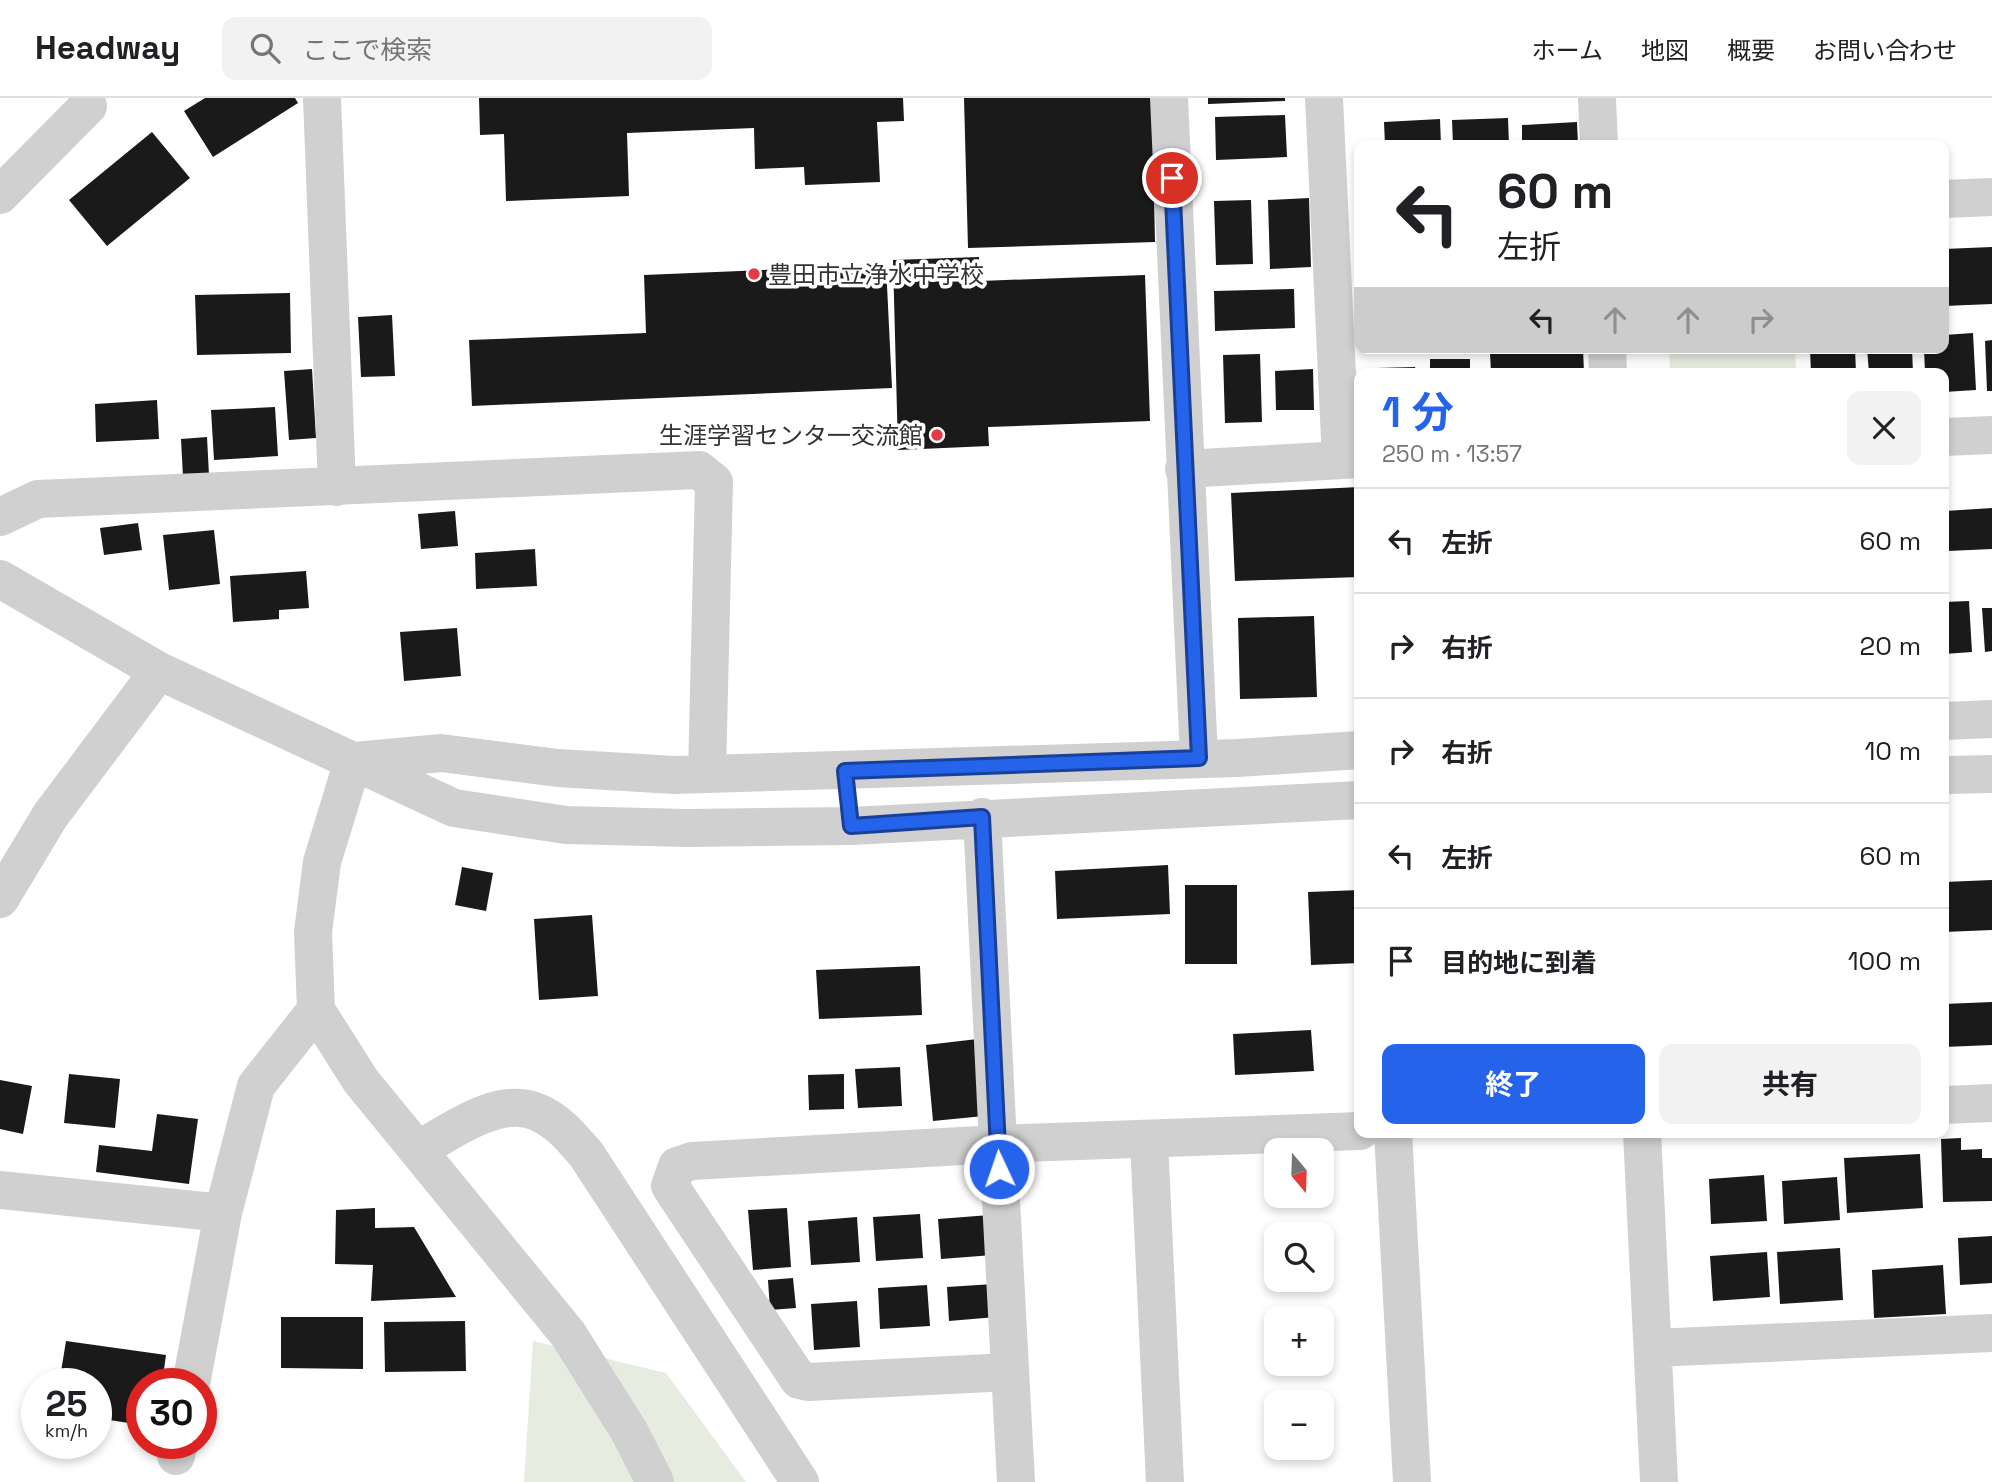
<!DOCTYPE html>
<html lang="ja">
<head>
<meta charset="utf-8">
<style>
  :root { --surface:#fff; --page:#f2f2f2; --text:#202124; --muted:#757577; --line:#e0e0e0; --accent:#2563eb }
  body { margin:0; font-family:"Space Grotesk","Noto Sans JP",sans-serif; background:var(--page); color:var(--text); height:100vh; display:flex; flex-direction:column; font-size:26px; white-space:nowrap }
  * { box-sizing:border-box; margin:0 }
  p { font-size:23px; color:var(--muted) }
  .icon { flex:none; width:38px; height:38px; fill:none; stroke:currentColor; stroke-width:2; stroke-linecap:round; stroke-linejoin:round }
  .map { position:relative; flex:1; overflow:hidden }
  .sheet { position:absolute; left:1354px; top:270px; width:595px; height:770px; display:flex; flex-direction:column; background:var(--surface); border-radius:14px; box-shadow:0 4px 10px #0003 }
  .sheet>* { flex:none }
  .banner { position:absolute; left:1354px; top:42px; width:595px; height:214px; border-radius:14px; box-shadow:0 4px 10px #0003; background:#fff; color:var(--text); overflow:hidden }
  .needle { width:46px; rotate:161deg }
  .buttons { position:absolute; left:1264px; top:1040px; display:grid; gap:14px }
  .buttons a { display:grid; place-items:center; width:70px; height:70px; border-radius:14px; background:var(--surface); box-shadow:0 4px 10px #0003; font-size:35px }
  .speed { position:absolute; left:21px; top:1270px; display:flex; gap:14px; font-size:35px; font-weight:700; text-align:center }
  .speed>* { display:grid; place-content:center; width:91px; height:91px; border-radius:50%; background:var(--surface); box-shadow:0 4px 10px #0003; line-height:1 }
  .speed small { font-size:18px; font-weight:400 }
  .speed .limit { border:10px solid #d22; background:#fff; color:#111 }
  .pin { position:absolute; display:grid; place-items:center; width:60px; height:60px; color:#fff; margin:-30px; border:4px solid #fff; border-radius:50%; box-shadow:0 2px 7px #0007 }
  .me { position:absolute; width:77px; margin:-38px; rotate:357deg; stroke-linejoin:round; filter:drop-shadow(0 0 5px #0008) }
  .turn { display:flex; align-items:center; gap:24px; height:147px; padding:0 28px; font-size:32px }
  .turn .icon { width:91px; height:91px; stroke-width:2.5 }
  .turn b { display:block; font-size:49px; line-height:60px }
  .lanes { display:flex; align-items:center; height:66px; padding:0 28px; background:#0003; justify-content:center; gap:35px; direction:ltr }
  .lanes .off { opacity:.35 }
  .round { display:grid; place-items:center; flex:none; width:74px; height:74px; border-radius:14px; background:var(--page) }
  .summary { display:flex; align-items:center; justify-content:space-between; height:119px; padding:0 28px }
  h1 { font-size:42px; font-weight:700; line-height:52px; color:var(--accent) }
  .button { display:flex; gap:14px; margin-top:auto; padding:14px 28px }
  .button a { flex:1; height:80px; border-radius:14px; background:var(--accent); color:#fff; font-size:28px; font-weight:700; line-height:80px; text-align:center }
  .button a+a { background:var(--page); color:var(--text) }
  ul { padding:0; list-style:none }
  li { display:flex; align-items:center; gap:21px; height:105px; padding:0 28px; border-top:2px solid var(--line) }
  li div { flex:1 }
  li b { display:block; font-size:26px }
  li em { font-style:normal }
  header { display:flex; align-items:center; gap:42px; box-sizing:border-box; height:98px; padding:0 35px; background:var(--surface); border-bottom:2px solid var(--line) }
  header strong { font-size:33px }
  nav { display:flex; gap:38px; margin-inline-start:auto; font-size:24px }
  .search { width:490px; height:63px; background:var(--page); display:flex; align-items:center; gap:18px; box-sizing:border-box; padding:0 24px; border-radius:14px; color:var(--muted); font-size:26px }
  .map>svg:first-child { display:block }
</style>
</head>
<body>
<header>
<strong>Headway</strong>
<div class="search"><svg class="icon" aria-label="search" viewBox="0 0 24 24"><circle cx="10" cy="10" r="6"/><path d="M15 15l6 6"/></svg>ここで検索</div>
<nav><a>ホーム</a><a>地図</a><a>概要</a><a>お問い合わせ</a></nav>
</header>
<div class="map">
<svg width="1992" height="1384" viewBox="0 0 1992 1384">
  <rect width="100%" height="100%" fill="#fff"/>
  <!-- green -->
  <path fill="#e6ecdf" d="M1669,250H1795L1796,275H1670Z
    M533,1243L666,1275L746,1384H524Z"/>
  <!-- building -->
  <path fill="#1a1a1a" d="M205,0H295L298,5L213,59L184,13Z
    M479,0H903L904,23L877,24L880,84L805,87L804,69L755,71L754,30L627,35L629,98L506,103L504,36L480,37Z
    M964,0H1152L1155,144L968,150Z
    M1208,0H1285V3L1208,6Z
    M1285,17L1287,59L1216,62L1215,19Z
    M1508,20L1509,47H1453L1452,22Z
    M1440,21L1441,47H1385L1384,24Z
    M1577,24L1578,47H1522V27Z
    M152,34L190,80L107,148L69,102Z
    M1309,100L1311,169L1270,171L1268,102Z
    M1251,102L1253,166L1216,167L1214,103Z
    M1992,149V206L1944,208V151Z
    M979,159L980,183L1145,177L1150,323L988,329L989,348L898,352L893,162Z
    M886,167L892,290L472,308L469,242L646,235L644,177Z
    M1294,191L1295,230L1215,233L1214,193Z
    M290,195L291,255L197,257L195,197Z
    M392,217L395,278L361,279L358,219Z
    M1973,235L1976,292L1944,294V275H1925L1924,250H1944V237Z
    M1992,242V293H1987L1985,243Z
    M1583,250L1584,275H1491L1490,255Z
    M1855,250L1856,275H1811L1810,251Z
    M1867,250H1912L1913,275H1869Z
    M1260,256L1262,324L1225,325L1223,257Z
    M1430,261H1470V275H1430Z
    M1415,269L1416,275H1377V270Z
    M312,271L316,340L289,342L284,273Z
    M1313,271L1314,312H1276L1275,273Z
    M157,302L159,341L96,344L95,306Z
    M275,309L278,358L214,362L211,312Z
    M207,339L209,377L183,379L181,341Z
    M1360,389V479L1235,483L1231,395Z
    M1992,410V451L1948,453L1945,413Z
    M455,413L458,448L421,451L418,416Z
    M138,425L142,452L104,457L100,430Z
    M214,432L220,486L169,492L163,437Z
    M535,451L537,488L476,491L475,455Z
    M306,473L309,510L279,512V521L233,524L230,478Z
    M1969,503L1972,554L1944,556V504Z
    M1982,510H1992V553L1985,554Z
    M1314,518L1317,599L1240,601L1238,520Z
    M457,530L461,578L404,583L400,534Z
    M1168,767L1170,816L1057,821L1055,773Z
    M462,769L493,775L486,813L455,807Z
    M1992,782V832L1944,834V784Z
    M1185,787H1237V866H1185Z
    M1360,792V865L1311,867L1308,794Z
    M592,817L598,898L539,902L534,821Z
    M920,868L922,917L819,921L816,872Z
    M1992,904V947L1944,949V906Z
    M1311,932L1314,973L1235,977L1233,936Z
    M986,940L994,1017L933,1023L926,947Z
    M900,969L902,1008L858,1010L855,971Z
    M69,976L120,981L115,1030L64,1025Z
    M844,976V1011L809,1012L808,977Z
    M0,982L32,988L23,1036L0,1031Z
    M157,1016L198,1021L189,1086L96,1074L99,1047L152,1053Z
    M1961,1040V1052L1982,1051V1060H1992V1103L1943,1104L1941,1041Z
    M1920,1056L1923,1110L1847,1115L1844,1060Z
    M1764,1077L1767,1123L1711,1126L1709,1081Z
    M1837,1079L1840,1122L1784,1126L1782,1083Z
    M375,1110V1130L414,1129L456,1199L371,1203L373,1167L335,1166L336,1112Z
    M787,1110L791,1169L753,1172L748,1112Z
    M920,1116L923,1160L876,1163L873,1119Z
    M990,1117L993,1157L941,1161L938,1121Z
    M857,1119L860,1164L811,1167L808,1123Z
    M1992,1138V1185L1960,1187L1958,1140Z
    M1840,1150L1843,1202L1780,1206L1777,1154Z
    M1767,1154L1770,1199L1713,1203L1710,1158Z
    M1943,1167L1946,1216L1874,1220L1872,1172Z
    M793,1180L796,1210L770,1212L768,1182Z
    M994,1186L996,1219L949,1223L947,1189Z
    M927,1187L930,1228L880,1231L878,1190Z
    M857,1203L860,1249L814,1252L811,1206Z
    M281,1219H363V1271L281,1270Z
    M465,1223L466,1273L385,1274L384,1224Z
    M66,1243L166,1257L162,1286H142V1327L96,1320V1286H59Z"/>
  <g fill="none" stroke-linecap="round" stroke-linejoin="round">
    <!-- minor -->
    <path stroke="#d0d0d0" stroke-width="38" d="M322,0L337,389
      M1169,0L1199,660
      M1324,0L1341,362
      M1597,0L1599,47
      M0,97L88,8
      M1944,101L1992,99
      M1607,250L1608,275
      M1944,339L1992,337
      M1184,371L1360,361
      M0,419L38,401L699,372L714,384L707,676
      M0,481L159,573L454,710L566,727L686,730L851,728L1360,702
      M1944,623L1992,621
      M353,663L322,764L313,834L316,912L361,983L568,1236L629,1333L655,1384
      M355,663L441,655L558,670L674,677L1238,660L1360,652
      M1944,677L1992,676
      M982,719L998,1046L1360,1033
      M0,801L50,718L159,573
      M1944,1007L1992,1005
      M1393,1034L1412,1384
      M1642,1034L1659,1384
      M1149,1043L1165,1384
      M418,1052C450,1034 499,997 537,1014C557,1022 572,1040 586,1056L800,1384
      M0,1092L223,1115
      M1653,1250L1992,1235
      M1010,1274L808,1284L799,1282L670,1088L677,1068L692,1063L998,1046L1016,1384
      M191,1286L223,1115L256,988L316,912
      M176,1358L179,1346"/>
  </g>
  <g fill="none" stroke-linecap="round" stroke-linejoin="round">
    <defs>
      <path id="route" d="M999,1071L982,719L851,728L845,673L1199,660L1172,80"/>
    </defs>
    <!-- route casing -->
    <use href="#route" stroke="#184099" stroke-width="18"/>
    <!-- route -->
    <use href="#route" stroke="#2563eb" stroke-width="12"/>
  </g>
  <!-- markers -->
  <g fill="#e63946" stroke="#fff" stroke-width="2.5">
    <circle cx="754" cy="176" r="7"/>
    <circle cx="937" cy="337" r="7"/>
  </g>
  <g text-anchor="middle" dominant-baseline="central" stroke-width="7" stroke-linejoin="round" paint-order="stroke">
    <!-- poi labels -->
    <g font-size="24" fill="#333" stroke="#fff" text-anchor="start">
      <text x="768" y="176">豊田市立浄水中学校</text>
      <text x="923" y="337" text-anchor="end">生涯学習センタ一交流館</text>
    </g>
  </g>
</svg>
<div class="buttons">
<a><svg class="needle" viewBox="-14 -14 28 28"><path d="M0-13l5 13h-10z" fill="#e53935"/><path d="M0 13l5-13h-10z" fill="#757577"/></svg></a>
<a><svg class="icon" aria-label="search" viewBox="0 0 24 24"><circle cx="10" cy="10" r="6"/><path d="M15 15l6 6"/></svg></a>
<a>+</a>
<a>−</a>
</div>
<div class="speed"><div>25<small>km/h</small></div><div class="limit">30</div></div>
<div class="pin" style="left:1172px;top:80px;background:#d93025"><svg class="icon" aria-label="arrive" viewBox="0 0 24 24"><path d="M6 21V4h12l-3 4 3 4H6"/></svg></div>
<svg class="me" style="left:999px;top:1071px" viewBox="-20 -20 40 40"><circle r="17" fill="#2563eb" stroke="#fff" stroke-width="3"/><path d="M0-11L8 9 0 5-8 9z" fill="#fff"/></svg>
<div class="banner">
<div class="turn"><svg class="icon" aria-label="left" viewBox="0 0 24 24"><path d="M17 20v-9H6M10 6l-5 5 5 5"/></svg><div><b>60 m</b>左折</div></div>
<div class="lanes"><svg class="icon" aria-label="left" viewBox="0 0 24 24"><path d="M17 20v-9H6M10 6l-5 5 5 5"/></svg><svg class="icon off" aria-label="ahead" viewBox="0 0 24 24"><path d="M12 20V5M6 11l6-6 6 6"/></svg><svg class="icon off" aria-label="ahead" viewBox="0 0 24 24"><path d="M12 20V5M6 11l6-6 6 6"/></svg><svg class="icon off" aria-label="right" viewBox="0 0 24 24"><path d="M7 20v-9h11M14 6l5 5-5 5"/></svg></div>
</div>
<section class="sheet">
<div class="summary"><div><h1>1 分</h1><p>250 m · 13:57</p></div><a class="round"><svg class="icon" aria-label="close" viewBox="0 0 24 24"><path d="M6 6l12 12M18 6L6 18"/></svg></a></div>
<ul>
<li><svg class="icon" aria-label="left" viewBox="0 0 24 24"><path d="M17 20v-9H6M10 6l-5 5 5 5"/></svg><div><b>左折</b></div><em>60 m</em></li>
<li><svg class="icon" aria-label="right" viewBox="0 0 24 24"><path d="M7 20v-9h11M14 6l5 5-5 5"/></svg><div><b>右折</b></div><em>20 m</em></li>
<li><svg class="icon" aria-label="right" viewBox="0 0 24 24"><path d="M7 20v-9h11M14 6l5 5-5 5"/></svg><div><b>右折</b></div><em>10 m</em></li>
<li><svg class="icon" aria-label="left" viewBox="0 0 24 24"><path d="M17 20v-9H6M10 6l-5 5 5 5"/></svg><div><b>左折</b></div><em>60 m</em></li>
<li><svg class="icon" aria-label="arrive" viewBox="0 0 24 24"><path d="M6 21V4h12l-3 4 3 4H6"/></svg><div><b>目的地に到着</b></div><em>100 m</em></li>
</ul>
<div class="button"><a>終了</a><a>共有</a></div>
</section>
</div>
</body>
</html>
